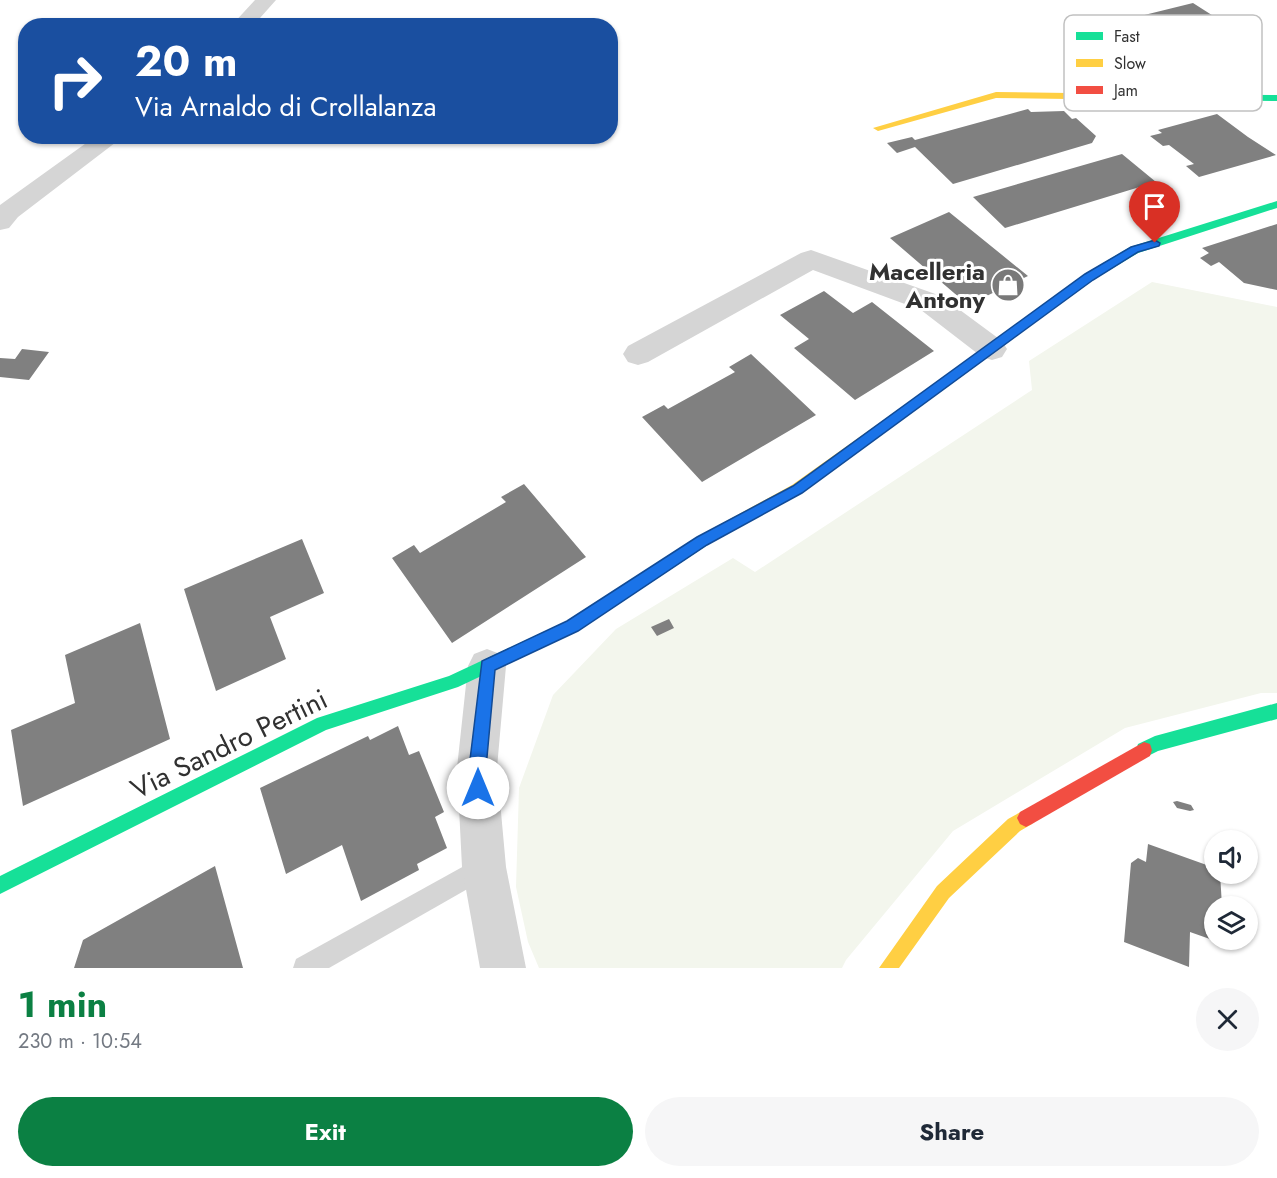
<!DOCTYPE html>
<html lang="en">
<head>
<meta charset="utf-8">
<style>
  :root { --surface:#fff; --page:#f6f6f7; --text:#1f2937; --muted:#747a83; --accent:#0b8043 }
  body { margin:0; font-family:Jost,sans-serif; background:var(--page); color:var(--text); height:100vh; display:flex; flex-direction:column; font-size:22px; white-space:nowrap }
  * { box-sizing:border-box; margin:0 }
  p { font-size:20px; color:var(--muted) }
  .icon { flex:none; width:33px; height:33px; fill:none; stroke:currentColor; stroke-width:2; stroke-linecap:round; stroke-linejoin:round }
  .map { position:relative; height:968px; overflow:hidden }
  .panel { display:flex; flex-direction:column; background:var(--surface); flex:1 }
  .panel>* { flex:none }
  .guide { position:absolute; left:18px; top:18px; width:600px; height:126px; border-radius:24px; box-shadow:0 2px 4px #0004; background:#1a4fa0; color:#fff; overflow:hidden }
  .tools { position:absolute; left:1204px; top:830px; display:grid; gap:12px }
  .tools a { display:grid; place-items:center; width:54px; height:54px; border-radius:50%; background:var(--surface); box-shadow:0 2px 4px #0004; font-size:30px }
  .pin { position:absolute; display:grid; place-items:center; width:51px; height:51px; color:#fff; margin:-62px -26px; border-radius:50% 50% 50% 0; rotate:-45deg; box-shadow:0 0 6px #0007 }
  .pin .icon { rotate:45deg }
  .me { position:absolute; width:66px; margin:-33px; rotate:0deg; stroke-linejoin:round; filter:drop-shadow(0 0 4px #0008) }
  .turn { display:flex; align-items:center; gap:21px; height:126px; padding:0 18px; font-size:27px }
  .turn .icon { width:78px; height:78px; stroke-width:2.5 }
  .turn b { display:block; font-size:42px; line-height:51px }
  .round { display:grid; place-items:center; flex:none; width:63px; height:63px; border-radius:32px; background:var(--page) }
  .head { display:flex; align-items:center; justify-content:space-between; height:102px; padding:0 18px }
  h1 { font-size:36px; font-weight:700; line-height:45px; color:var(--accent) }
  .primary-button { display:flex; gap:12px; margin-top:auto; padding:12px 18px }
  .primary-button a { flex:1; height:69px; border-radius:36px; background:var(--accent); color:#fff; font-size:24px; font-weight:700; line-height:69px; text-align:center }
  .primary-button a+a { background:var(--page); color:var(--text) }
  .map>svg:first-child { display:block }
</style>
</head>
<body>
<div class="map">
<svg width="1277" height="968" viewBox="0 0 1277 968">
  <rect width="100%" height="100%" fill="#fff"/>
  <!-- green -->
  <path fill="#f3f6ed" d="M1152,282L1277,307V693H1261L1125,728L953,831L846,960L842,968H539L528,942L516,887L519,788L553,695L616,629L733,558L755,572L1032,390L1029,361Z"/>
  <!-- building -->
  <path fill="#808080" d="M1193,3L1251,40L1180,59L1124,20Z
    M1028,109L1031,112L1064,111L1072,119L1076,118L1096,136L1092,143L953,184L915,147L897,153L887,143L912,137L915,140Z
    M1217,114L1248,137L1276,155L1199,177L1186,166L1194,164L1169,145L1163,146L1150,136L1162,133L1158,130Z
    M1122,154L1156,182L1005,228L973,197Z
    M949,212L1028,276L968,305L890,238Z
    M1277,224V290L1244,283L1219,262L1211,266L1200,258L1209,253L1202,248Z
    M824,291L853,313L872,302L934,351L855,400L794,348L809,339L780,315Z
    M22,349L49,352L29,380L0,377V358L15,359Z
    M751,354L816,415L702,482L642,417L664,405L668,409L735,372L729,367Z
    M524,484L586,557L452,643L392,558L414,545L420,553L506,502L501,497Z
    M302,539L324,593L270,617L286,659L216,691L184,589Z
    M669,619L674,628L657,636L651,627Z
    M140,623L170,739L23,806L11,730L75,703L65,655Z
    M398,726L409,755L419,751L444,812L435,817L447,848L417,864L419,870L361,901L342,845L286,874L260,788L368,736L370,740Z
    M1177,801L1191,805L1194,810L1190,811L1177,808L1173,802Z
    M1148,844L1215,868V873H1220L1222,906H1215V939H1224V944L1190,932L1189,967L1124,942L1131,863L1138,858L1146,862Z
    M215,866L243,968H74L83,940Z"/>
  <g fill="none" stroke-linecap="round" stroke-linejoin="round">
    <!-- lane -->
    <path fill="#d5d5d5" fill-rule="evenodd" d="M484,855L492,859L496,867L492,875L329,968H293L296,959Z"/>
    <!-- street -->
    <path fill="#d5d5d5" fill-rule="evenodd" d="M255,0H276L253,26H231Z
      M96,136H124L18,217L9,228L0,230V205Z
      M811,250L941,296L1002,341L1007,349L1002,357L992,360L982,357L921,310L813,270L648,362L638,365L628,362L623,354L628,346L801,253Z
      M487,649L500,654L506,666L497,768L506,867L526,968H480L462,867L457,768L468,666L474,654Z"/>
    <!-- fast -->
    <path fill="#16e098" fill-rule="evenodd" d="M1140,94L1277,95V101L1137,99V95Z
      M1277,201V208L1138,253L1093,280L934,395H926L924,392L1085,274L1130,247Z
      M704,534L709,536L711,540L709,544L577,631L458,687L326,730L0,894V876L317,718L449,676L567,621Z
      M1277,703V719L1158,751L1144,758L1138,756L1136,750L1138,744L1155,736Z"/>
    <!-- slow -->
    <path fill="#ffcf43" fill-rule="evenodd" d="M996,92L1140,94L1145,97L1140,100L996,98L878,131L873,128Z
      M930,387L934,389L936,392L934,395L802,493L709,544L704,546L699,544L697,540L699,536L792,485Z
      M1026,809L1032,812L1035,818L1032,824L1020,831L949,898L899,968H879L937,886L1008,819Z"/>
    <!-- jam -->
    <path fill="#f24e42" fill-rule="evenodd" d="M1144,742L1150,744L1152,750L1150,756L1032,824L1026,827L1020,824L1017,818L1020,812Z"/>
  </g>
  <!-- route -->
  <path fill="#1a73e8" stroke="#114b97" stroke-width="1.5" d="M1155,240L1160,243L1159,246L1138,252L1093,280L802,493L707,545L578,631L495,670L486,768L487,788L484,794L478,796L473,794L469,768L482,661L567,621L697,537L793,486L1085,274L1131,247Z"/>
  <!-- icons -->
  <defs>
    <symbol id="shop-disc" viewBox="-11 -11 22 22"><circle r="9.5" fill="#797979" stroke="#fff"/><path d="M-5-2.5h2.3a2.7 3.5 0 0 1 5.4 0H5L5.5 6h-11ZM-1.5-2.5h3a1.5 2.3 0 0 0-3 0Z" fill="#fff"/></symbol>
  </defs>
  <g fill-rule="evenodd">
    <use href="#shop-disc" x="989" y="266" width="38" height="38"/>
  </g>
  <g text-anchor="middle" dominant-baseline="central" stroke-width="6" stroke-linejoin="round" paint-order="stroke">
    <!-- poi labels -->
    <g font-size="24" font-weight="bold" fill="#313131" stroke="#fff" text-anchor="end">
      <text x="985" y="271">Macelleria<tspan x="985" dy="28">Antony</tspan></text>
    </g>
    <!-- near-street labels -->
    <g font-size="28" fill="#313131" stroke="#fff">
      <text transform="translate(229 744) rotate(-26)">Via Sandro Pertini</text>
    </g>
  </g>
  <!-- legend -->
  <rect x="1064" y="15" width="198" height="96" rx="9" fill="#fff" stroke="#c1c1c1" stroke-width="1.5"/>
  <rect x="1076" y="32" width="27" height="8" fill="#16e098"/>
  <rect x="1076" y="59" width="27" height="8" fill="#ffcf43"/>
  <rect x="1076" y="86" width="27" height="8" fill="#f24e42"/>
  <g font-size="16" fill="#313131">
    <text x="1114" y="42">Fast</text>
    <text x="1114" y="69">Slow</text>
    <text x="1114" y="96">Jam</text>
  </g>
</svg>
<div class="tools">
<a><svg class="icon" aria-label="sound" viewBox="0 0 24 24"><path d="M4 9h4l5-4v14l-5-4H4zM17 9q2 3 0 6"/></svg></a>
<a><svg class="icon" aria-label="layers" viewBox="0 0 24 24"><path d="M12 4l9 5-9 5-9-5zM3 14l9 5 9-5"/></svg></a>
</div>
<div class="pin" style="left:1155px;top:243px;background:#d93025"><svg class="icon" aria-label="arrive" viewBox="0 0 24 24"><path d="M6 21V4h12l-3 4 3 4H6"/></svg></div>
<svg class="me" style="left:478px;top:788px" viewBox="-20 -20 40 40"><circle r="19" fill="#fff"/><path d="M0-13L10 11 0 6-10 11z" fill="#1a73e8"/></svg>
<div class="guide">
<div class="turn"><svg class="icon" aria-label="right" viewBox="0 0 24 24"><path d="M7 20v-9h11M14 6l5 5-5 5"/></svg><div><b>20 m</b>Via Arnaldo di Crollalanza</div></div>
</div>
</div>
<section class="panel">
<div class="head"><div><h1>1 min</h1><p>230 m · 10:54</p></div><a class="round"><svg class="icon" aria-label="close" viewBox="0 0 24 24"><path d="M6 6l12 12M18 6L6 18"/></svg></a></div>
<div class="primary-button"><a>Exit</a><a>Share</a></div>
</section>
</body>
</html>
